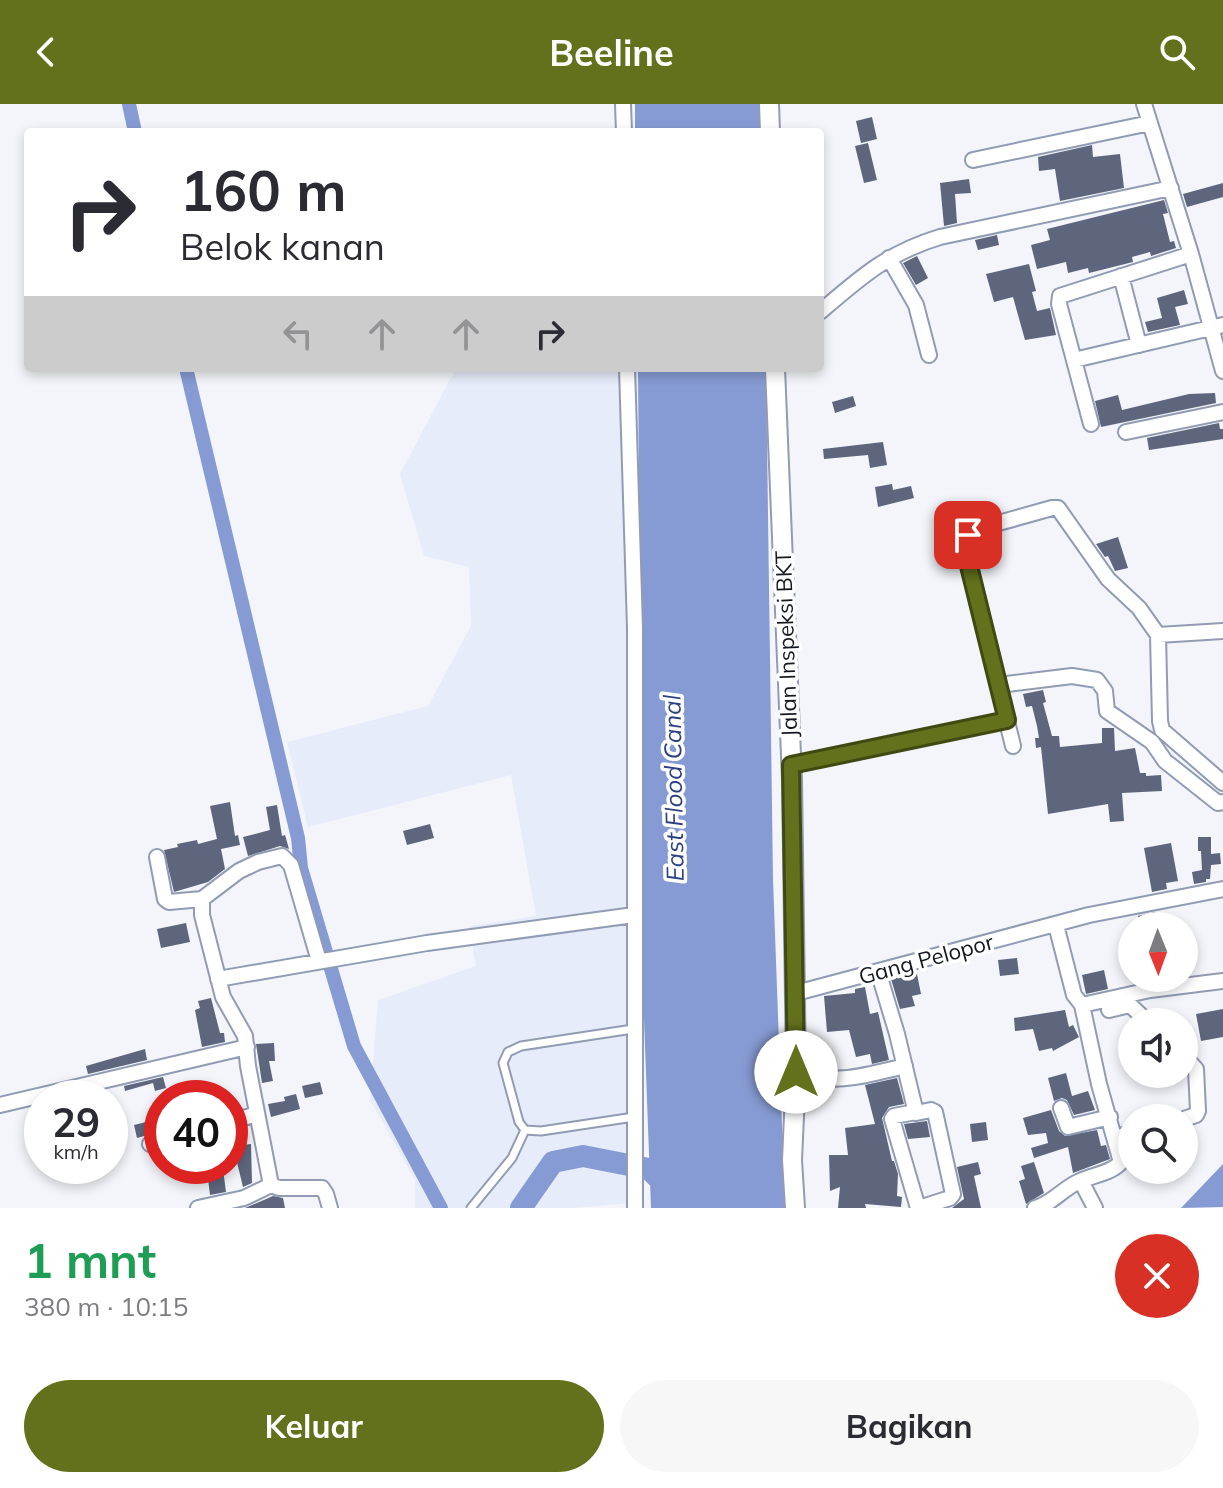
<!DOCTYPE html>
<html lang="id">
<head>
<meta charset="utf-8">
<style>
  :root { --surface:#fff; --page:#f7f7f7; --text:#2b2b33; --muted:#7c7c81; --accent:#63711c }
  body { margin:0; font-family:Mulish,sans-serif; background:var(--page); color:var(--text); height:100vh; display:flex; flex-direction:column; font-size:30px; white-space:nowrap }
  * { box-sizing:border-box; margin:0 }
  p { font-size:26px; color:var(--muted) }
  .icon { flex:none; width:44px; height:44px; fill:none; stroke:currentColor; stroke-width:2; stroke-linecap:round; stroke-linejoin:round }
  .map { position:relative; height:1104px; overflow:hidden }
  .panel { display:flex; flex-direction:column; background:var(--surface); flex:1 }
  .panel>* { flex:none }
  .banner { position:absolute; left:24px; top:24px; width:800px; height:244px; border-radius:8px; box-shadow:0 4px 12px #0003; background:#fff; color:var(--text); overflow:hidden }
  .needle { width:52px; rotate:179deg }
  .buttons { position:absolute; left:1118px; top:808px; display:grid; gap:16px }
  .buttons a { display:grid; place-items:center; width:80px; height:80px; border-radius:50%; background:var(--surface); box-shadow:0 4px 12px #0003; font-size:40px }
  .speed { position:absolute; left:24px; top:976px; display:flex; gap:16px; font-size:40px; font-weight:700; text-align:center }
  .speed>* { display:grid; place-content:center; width:104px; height:104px; border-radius:50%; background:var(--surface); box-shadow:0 4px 12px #0003; line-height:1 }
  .speed small { font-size:20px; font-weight:400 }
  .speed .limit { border:12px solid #d22; background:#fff; color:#111 }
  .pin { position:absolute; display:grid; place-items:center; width:68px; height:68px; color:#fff; margin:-34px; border-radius:16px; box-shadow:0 4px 12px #0006 }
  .me { position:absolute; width:88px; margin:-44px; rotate:0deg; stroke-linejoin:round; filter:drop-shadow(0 0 6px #0008) }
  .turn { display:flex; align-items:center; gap:28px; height:168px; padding:0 24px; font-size:36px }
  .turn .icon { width:104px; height:104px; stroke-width:2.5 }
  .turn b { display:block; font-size:56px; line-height:68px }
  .lanes { display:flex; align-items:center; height:76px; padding:0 24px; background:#0003; justify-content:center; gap:40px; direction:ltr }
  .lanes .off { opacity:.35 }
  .round { display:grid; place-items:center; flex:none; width:84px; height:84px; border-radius:42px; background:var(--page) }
  .overview { display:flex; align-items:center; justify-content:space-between; height:136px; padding:0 24px }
  h1 { font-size:48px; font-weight:700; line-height:60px; color:#1e9e55 }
  .button { display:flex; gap:16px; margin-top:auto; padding:16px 24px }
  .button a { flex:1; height:92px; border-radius:48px; background:var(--accent); color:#fff; font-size:32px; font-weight:700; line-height:92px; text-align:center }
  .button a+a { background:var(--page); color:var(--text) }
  header { display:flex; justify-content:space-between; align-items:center; height:104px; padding:0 24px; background:var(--accent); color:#fff; font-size:36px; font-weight:700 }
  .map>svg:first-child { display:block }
</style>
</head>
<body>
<header><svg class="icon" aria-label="back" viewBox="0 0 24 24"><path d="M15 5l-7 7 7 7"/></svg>Beeline<svg class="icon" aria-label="search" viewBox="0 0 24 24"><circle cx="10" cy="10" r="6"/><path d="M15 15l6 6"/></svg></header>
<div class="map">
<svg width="1223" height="1104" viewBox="0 0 1223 1104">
  <rect width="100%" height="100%" fill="#f3f5fa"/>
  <!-- built -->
  <path fill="#e7ecfa" d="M456,264H638L644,537L641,1098L575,1104H415V1076L370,996L378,896L476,862L469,822L536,812L511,671L308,723L287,638L428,602L471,522L469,463L424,452L400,370Z"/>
  <!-- water -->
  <path fill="#869bd3" d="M635,0H762L763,28H635Z
    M638,264H766L773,775L785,1104H651L644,915Z
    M1223,1060V1103L1181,1104Z"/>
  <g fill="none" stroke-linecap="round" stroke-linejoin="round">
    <!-- canal -->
    <path stroke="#869bd3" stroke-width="14" d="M129,0L135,28
      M186,264L298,734L301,764L354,942L441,1104"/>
    <!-- river -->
    <path stroke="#869bd3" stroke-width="22" d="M521,1104L553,1058L583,1052L649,1065L689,1104"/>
  </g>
  <!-- building -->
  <path fill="#5d667c" d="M872,13L877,35L861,39L856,17Z
    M868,39L877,76L864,79L855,42Z
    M1092,41L1093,53L1120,50L1124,84L1060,97L1055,65L1039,67L1038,53Z
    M969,75L971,89L955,90L957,119L944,122L940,79Z
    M1223,79V93L1187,103L1183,90Z
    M1164,96L1168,109L1163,110L1170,138L1174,137L1176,144L1151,152L1150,148L1132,153L1133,158L1089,169L1088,164L1068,169L1066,158L1037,165L1031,141L1050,136L1047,125Z
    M997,131L999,141L978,146L975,136Z
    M917,152L928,174L916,181L903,159Z
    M1029,160L1036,187L1032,188L1037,207L1050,204L1056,231L1025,236L1013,193L994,198L986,170Z
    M1184,186L1188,200L1175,203L1180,221L1148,228L1145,218L1162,214L1157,194Z
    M1215,289L1216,299L1101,323L1095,297L1118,291L1122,306L1189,290Z
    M853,292L856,302L835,309L832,298Z
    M1219,319L1220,325H1223V335L1149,346L1147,334Z
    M883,338L887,361L870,364L868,351L824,355L823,345Z
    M892,380L893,386L911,382L914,394L878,403L875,383Z
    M962,401L967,418L956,422L951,404Z
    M1118,433L1128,464L1115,467L1108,452L1105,453L1096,440Z
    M1043,586L1046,598L1043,599L1052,632H1059L1060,643L1102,639V624H1114L1115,647L1135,644L1140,669H1146V672L1161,671L1162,687L1122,689L1124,717L1110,718L1108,700L1048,710L1041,643L1036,644L1035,634H1039L1037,622L1032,602L1026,603L1023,590Z
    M230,698L235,732L238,731L240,741L221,745L225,765L208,778L174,788L164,746L178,743L177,740L197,736L198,740L217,735L210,702Z
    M277,701L282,732L285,731L289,745L280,742L248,752L243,733L270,726L266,703Z
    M430,720L434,734L407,741L403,727Z
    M1198,733H1211V750L1220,749L1221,760L1211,761L1210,775H1206V778L1194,780L1192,768L1202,766L1201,747H1198Z
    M1171,739L1178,777L1166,779L1167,785L1152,788L1144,744Z
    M1155,808L1157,822H1140L1138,812Z
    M186,819L190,838L161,844L157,825Z
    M1017,854L1019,870L1000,872L998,856Z
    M1104,866L1108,885L1086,890L1082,871Z
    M917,870L921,890L912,892L915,902L900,905L891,875Z
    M865,883L870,910L878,908L889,956L872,960L870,950L856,953L849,926L827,928L824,892L855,889V885Z
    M211,894L220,929H224L225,938L202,943L195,906L200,904L198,897Z
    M1223,905V933L1201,937L1196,910Z
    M1065,906L1069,923L1073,921L1079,933L1053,947L1052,944L1039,947L1033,925L1015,927L1014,914Z
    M274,939L275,957H269L273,977L262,979L256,940Z
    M145,945L147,956L88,970L86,962Z
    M1066,969L1072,992L1088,987L1095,1006L1074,1011L1067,996L1062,994L1054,997L1048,974Z
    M163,973L166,984L155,987L153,979L125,987L124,982Z
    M897,974L904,1000L889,1003L882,1014L892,1057H894L898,1070L897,1092L902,1093L901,1103L865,1100L866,1104H838L840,1083L830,1087L829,1051H848L845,1024L875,1020L865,981Z
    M320,978L323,990L305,994L302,982Z
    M296,990L300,1005L271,1013L268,1000L285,997L284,993Z
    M1051,1006L1059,1027L1065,1032L1097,1026L1101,1042L1106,1041L1110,1055L1073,1069L1068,1043L1034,1054L1031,1044L1048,1039L1046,1029L1028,1031L1023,1014Z
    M162,1014V1027L137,1034L134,1021Z
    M927,1017L930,1033L908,1035L904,1020Z
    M986,1018L988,1036L972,1038L970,1020Z
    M251,1040L252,1079L243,1083L233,1042Z
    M978,1058L981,1070L974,1072L981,1104H952L964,1095L957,1063Z
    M1034,1058L1044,1089L1026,1100L1019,1077L1025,1075L1021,1062Z
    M223,1065L226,1088L210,1091L207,1067Z
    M273,1092L283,1094L285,1104H245Z"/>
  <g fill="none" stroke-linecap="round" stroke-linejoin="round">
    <defs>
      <path id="service" d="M525,1026L541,1027L634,1013
        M471,1104L512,1054L525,1026L519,1018L503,959L508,948L521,942L633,925"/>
      <path id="minor" d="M623,0L624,28
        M1144,0L1191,150L1223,267
        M973,56L1150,19
        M889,154L916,201L929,251
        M1121,172L1139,241
        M820,208C861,173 887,149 940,133L1171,84
        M1074,256L1223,221
        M627,264L635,524V1104
        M1091,320L1059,200L1060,192L1191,150
        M1126,328L1223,308
        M1158,531L1223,527
        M999,581L1072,572L1097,576L1105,587L1107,607L1152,638L1165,657L1218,699L1223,698
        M1013,642L969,462L968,431L970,427L1052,404H1058L1108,475L1139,504L1158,531L1160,617L1162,626L1223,679
        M791,661L1007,616
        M157,753L165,795L169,798L202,795L239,767L258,758L282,752L291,761L319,857
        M1056,821L1074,891L1082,901L1150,886L1223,877
        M878,867L897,930L916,1009L931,1006L935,1008L953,1090L950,1094L919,1104
        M218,875L427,839L634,811
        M796,889L1089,811L1223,785
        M1109,906L1130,901L1148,918
        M1184,952L1196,965L1198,1007L1196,1011L1184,1015
        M796,968C835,982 866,971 905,962
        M0,1001L247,943
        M1061,1004L1068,1023L1110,1013
        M916,1008L894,1012L892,1015L918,1104
        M230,1018L257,1010
        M1122,1032L1132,1027
        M150,1040L162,1037
        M1081,1077L1095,1104
        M271,1081L279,1084H322L326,1090L330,1104
        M198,1104L244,1094L271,1081L248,962L245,932L223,893L202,811V795
        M1035,1104C1052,1100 1063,1084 1080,1077C1093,1071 1112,1069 1121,1058L1099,980L1082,901"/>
      <path id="tertiary" d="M769,0L770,28
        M775,264L792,676L796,968L792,1056L795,1104"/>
    </defs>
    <!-- service casing -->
    <use href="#service" stroke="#919bb3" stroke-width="11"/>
    <!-- minor casing -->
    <use href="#minor" stroke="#919bb3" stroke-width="18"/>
    <!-- tertiary casing -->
    <use href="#tertiary" stroke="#919bb3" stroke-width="22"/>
    <!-- service -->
    <use href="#service" stroke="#fff" stroke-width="7"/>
    <!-- minor -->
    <use href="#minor" stroke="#fff" stroke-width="14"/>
    <!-- tertiary -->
    <use href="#tertiary" stroke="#fff" stroke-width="18"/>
  </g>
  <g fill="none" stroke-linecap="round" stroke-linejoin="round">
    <defs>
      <path id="route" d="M796,968L791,661L1007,616L969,462L968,431"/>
    </defs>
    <!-- route casing -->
    <use href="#route" stroke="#404912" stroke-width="20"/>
    <!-- route -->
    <use href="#route" stroke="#63711c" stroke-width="14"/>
  </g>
  <g text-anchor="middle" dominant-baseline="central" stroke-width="7" stroke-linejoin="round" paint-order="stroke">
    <!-- street labels -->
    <g font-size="22" fill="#141820" stroke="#fff">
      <text transform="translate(786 540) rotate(-92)">Jalan Inspeksi BKT</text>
      <text transform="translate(926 855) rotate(-15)">Gang Pelopor</text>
    </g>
    <!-- water labels -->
    <g font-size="24" font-style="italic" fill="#2c4084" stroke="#fff">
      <text transform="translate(673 684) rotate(-91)">East Flood Canal</text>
    </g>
  </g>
</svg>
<div class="buttons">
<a><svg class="needle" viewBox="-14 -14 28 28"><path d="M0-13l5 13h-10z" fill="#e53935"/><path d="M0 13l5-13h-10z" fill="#7c7c81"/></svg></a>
<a><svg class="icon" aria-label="sound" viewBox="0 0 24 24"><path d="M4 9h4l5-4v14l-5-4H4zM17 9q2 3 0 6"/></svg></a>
<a><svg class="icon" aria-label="search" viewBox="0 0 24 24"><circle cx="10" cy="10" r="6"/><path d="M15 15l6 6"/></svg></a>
</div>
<div class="speed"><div>29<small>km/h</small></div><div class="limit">40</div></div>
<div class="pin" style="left:968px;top:431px;background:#d93025"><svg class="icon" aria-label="arrive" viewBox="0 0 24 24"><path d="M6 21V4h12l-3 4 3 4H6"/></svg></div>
<svg class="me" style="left:796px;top:968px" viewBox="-20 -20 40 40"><circle r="19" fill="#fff"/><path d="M0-13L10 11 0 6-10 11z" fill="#63711c"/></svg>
<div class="banner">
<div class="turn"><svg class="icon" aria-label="right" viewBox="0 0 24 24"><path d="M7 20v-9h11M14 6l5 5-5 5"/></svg><div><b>160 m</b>Belok kanan</div></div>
<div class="lanes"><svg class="icon off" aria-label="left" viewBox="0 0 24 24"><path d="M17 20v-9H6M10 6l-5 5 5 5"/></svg><svg class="icon off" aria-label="ahead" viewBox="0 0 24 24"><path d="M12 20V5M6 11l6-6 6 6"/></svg><svg class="icon off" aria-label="ahead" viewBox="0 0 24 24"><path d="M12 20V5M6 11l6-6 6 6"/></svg><svg class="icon" aria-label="right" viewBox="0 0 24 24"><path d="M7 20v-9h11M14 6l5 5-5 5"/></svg></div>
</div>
</div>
<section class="panel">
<div class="overview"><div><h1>1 mnt</h1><p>380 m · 10:15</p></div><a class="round" style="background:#d93025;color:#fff"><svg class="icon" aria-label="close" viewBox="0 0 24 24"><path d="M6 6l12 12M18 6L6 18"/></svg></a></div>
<div class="button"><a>Keluar</a><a>Bagikan</a></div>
</section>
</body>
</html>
